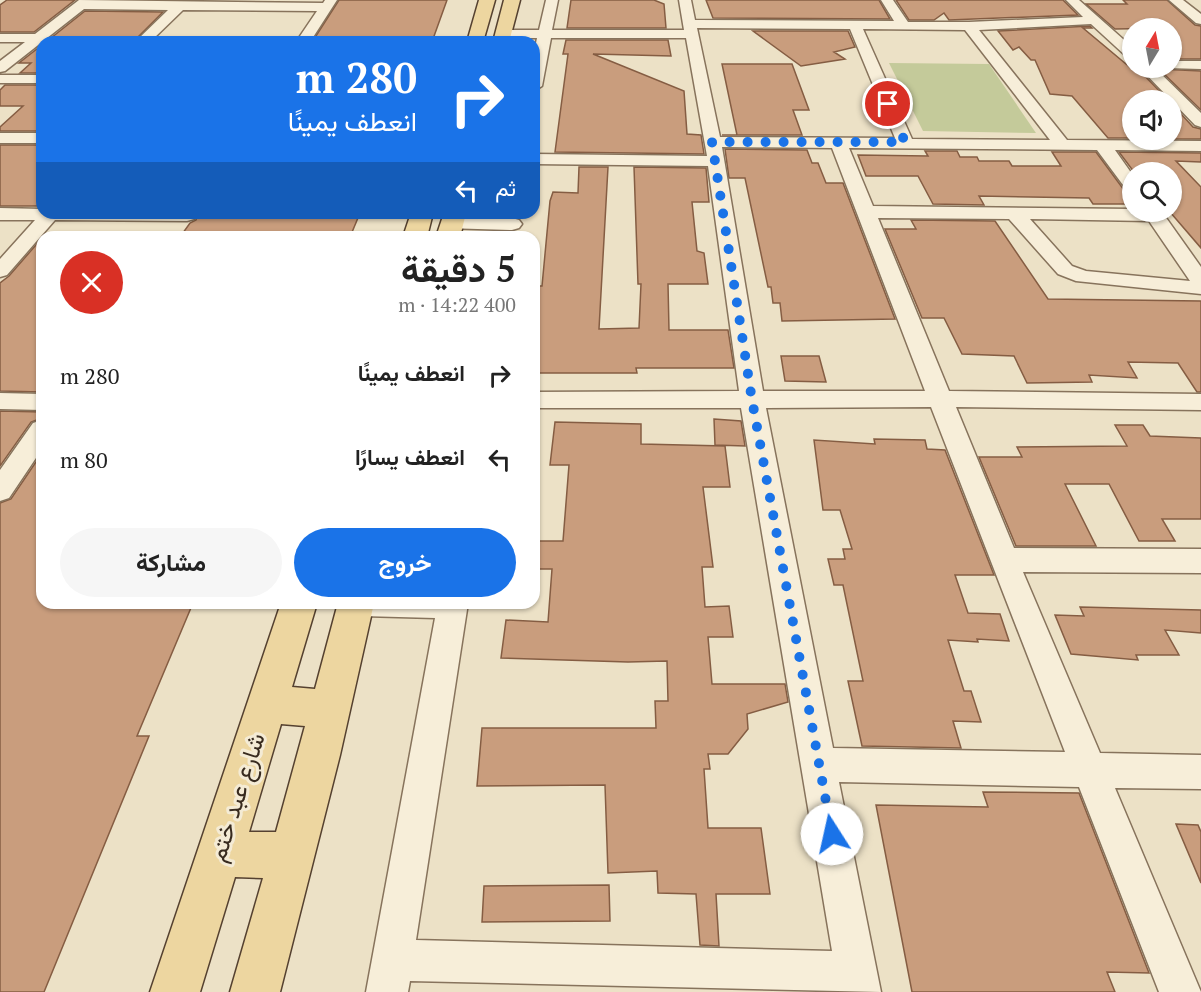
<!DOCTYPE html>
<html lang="ar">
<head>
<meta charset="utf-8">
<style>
  :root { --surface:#fff; --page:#f6f6f6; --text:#222; --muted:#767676; --accent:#1a73e8 }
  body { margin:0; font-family:"PT Serif",Vazirmatn,serif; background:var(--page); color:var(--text); direction:rtl; height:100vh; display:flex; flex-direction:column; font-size:22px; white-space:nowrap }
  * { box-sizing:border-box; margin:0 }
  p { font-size:20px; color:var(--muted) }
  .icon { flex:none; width:33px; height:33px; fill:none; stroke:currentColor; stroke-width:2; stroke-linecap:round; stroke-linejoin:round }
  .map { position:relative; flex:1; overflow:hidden; direction:ltr }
  .panel { position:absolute; left:36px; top:231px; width:504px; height:378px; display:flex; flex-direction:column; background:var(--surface); border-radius:18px; box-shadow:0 2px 4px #0004; direction:rtl }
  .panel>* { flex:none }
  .top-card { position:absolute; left:36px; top:36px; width:504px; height:183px; border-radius:18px; box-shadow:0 2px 4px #0004; direction:rtl; background:#1a73e8; color:#fff; overflow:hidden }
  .needle { width:39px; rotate:10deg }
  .tools { position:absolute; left:1122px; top:18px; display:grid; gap:12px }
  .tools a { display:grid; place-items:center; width:60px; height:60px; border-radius:50%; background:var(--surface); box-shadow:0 2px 4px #0004; font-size:30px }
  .pin { position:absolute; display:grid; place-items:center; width:51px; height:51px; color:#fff; margin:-26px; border:3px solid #fff; border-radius:50%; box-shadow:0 2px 6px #0007 }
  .me { position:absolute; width:66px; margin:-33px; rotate:350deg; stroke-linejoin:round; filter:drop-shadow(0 0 4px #0008) }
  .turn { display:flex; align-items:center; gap:21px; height:126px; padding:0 24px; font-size:27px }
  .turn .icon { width:78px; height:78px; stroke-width:2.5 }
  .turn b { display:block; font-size:42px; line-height:51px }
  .then { display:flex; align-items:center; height:57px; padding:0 24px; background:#0003; gap:12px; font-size:22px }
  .round { display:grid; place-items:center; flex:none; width:63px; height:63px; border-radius:32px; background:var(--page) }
  .overview { display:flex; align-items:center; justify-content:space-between; height:102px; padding:0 24px }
  h1 { font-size:36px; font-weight:700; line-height:45px }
  .cta { display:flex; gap:12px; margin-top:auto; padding:12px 24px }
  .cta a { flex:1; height:69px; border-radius:36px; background:var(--accent); color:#fff; font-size:24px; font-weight:700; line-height:69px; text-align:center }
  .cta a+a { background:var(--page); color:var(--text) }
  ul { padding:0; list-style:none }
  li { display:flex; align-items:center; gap:18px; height:84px; padding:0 24px }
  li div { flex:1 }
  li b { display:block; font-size:22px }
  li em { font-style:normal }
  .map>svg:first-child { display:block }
</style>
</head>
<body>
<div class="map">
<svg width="1201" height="992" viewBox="0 0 1201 992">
  <rect width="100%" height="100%" fill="#ece1c6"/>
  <!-- green -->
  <path fill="#c4ca9a" d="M889,63L989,64L1036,133L923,131Z"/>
  <!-- building -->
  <path fill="#c99d7d" stroke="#855d43" stroke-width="1.5" d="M7,0H75L34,32H0V5Z
    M339,0H447L433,39H314Z
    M571,0H654L664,4L666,28H567Z
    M706,0H879L890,19L713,18Z
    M896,0H1063L1078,15L949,20L944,13L934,20H909Z
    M1123,0H1167L1195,25L1201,26V59H1172V28L1115,29L1086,4H1127Z
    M85,11L163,12L133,42H46Z
    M1090,26L1092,28H1083L1132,69H1138L1168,100H1132V138H1108L1072,96L1050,94L1035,60H1031L1019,47L1013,50L998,31Z
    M753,31H848L855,47L834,52L845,59L801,66Z
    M566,40H668L671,56L593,54L684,91L687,134L701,135L704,154L555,152L568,54H563Z
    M42,45V73H20L31,63H19Z
    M722,64H792L809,110H793L802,135H722H737Z
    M1159,69L1201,71V110Z
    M5,85H42V131H0V127L23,106H0V90Z
    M1172,104L1193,127L1201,129V139H1172Z
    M0,145H42V206H0Z
    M725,149L807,150L812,163H818L826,183H843L895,319L782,321L780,303H773L771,287H768L745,178H729Z
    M925,151H957L960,157H977L979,161H1009L1012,166H1061L1052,152H1096L1124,190L1132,192V204H1093L1089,198L979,196L984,205L933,204L918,176H866L858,155L928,156Z
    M1119,152L1201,153V162L1176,161L1201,187V248L1170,212L1172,172H1134Z
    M579,167H608L599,329L639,328L641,284H638L634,167L706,168L709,202H692L697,251L704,253L708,284H668L669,330H728L734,368H636L637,373H534L536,312L539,286H542L550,201L553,192L578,193Z
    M198,213H360L350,237H180L190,223L196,220Z
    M911,220L995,221L1048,299L1201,301V392H1197L1178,363L1128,362L1137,378L1089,375L1092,382L1027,383L1014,356L962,354L944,318H922L885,229H916Z
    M42,238V392L0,391V283L9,276Z
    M781,356H819L826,382L785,381Z
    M0,411L42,412V418L31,422L0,466Z
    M714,419L741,421L745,446L715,445Z
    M555,422L641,424V444L725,446L730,487H703L713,567H702L705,607L729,606L733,637H708L712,684H785L788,702L747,714L748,729L728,754H708L710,769H704L708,828H761L770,894H716L719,946L700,945L696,894L658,893L657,871L608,873L605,785L477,786L482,728H656L655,701H668L667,661L628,662L501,658L506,620L548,622L552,569H534V541H563L569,465H550Z
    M1115,425H1143L1150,436L1201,438V519H1162L1175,541H1139L1109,484H1065L1096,546H1016L979,457H1022L1017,447L1127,446Z
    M874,439L925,440L927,449L945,450L994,575H955L968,613L1000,614L1009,641L977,639L978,642L948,640L964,691H971L981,722L953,721L961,748L862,746L848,681H863L843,585H834L828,559H845L843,549H852L840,510H823L814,440L875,444Z
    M42,453V603H193L137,736H149L44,992H0V503L11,499Z
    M1080,607L1201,610V633L1165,630L1179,655H1136L1138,660L1071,654L1055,615L1084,616Z
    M983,792L1079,793L1149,973L1107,972L1115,992H912L876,805L988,807Z
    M1176,824L1198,825L1201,832V883Z
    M609,885L610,921L482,922L484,886Z"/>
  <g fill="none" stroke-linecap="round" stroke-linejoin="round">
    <defs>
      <path id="minor" d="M79,0L323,3L325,0H337L310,42H296L317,11L183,10L150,42H135L168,10L84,9L5,71L0,72V61L25,42H0V34H35Z
        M546,0H558L552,30H684L679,0H691L695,20L894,21L881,0H893L908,22H969L1083,17L1066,0H1079L1132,47V58L1127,57L1091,24L979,30L1067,140L1201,141V151L1115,150L1132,174V190L1126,189L1097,150L849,148L873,206L1132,209V212H1162L1201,267V294L1076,281L1058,274L1009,219L878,218L949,391L1201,394V410L956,407L1014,548L1201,549V573L1023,572L1100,753L1201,755V789L1115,788L1201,992H1159L1079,787L839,782L881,992L410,981L408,992H366L435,618L362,616L351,612L347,603H468L416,940L832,951L741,408H534V392L739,391L708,166L534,164V154L707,156L686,38H551L542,86L534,91V53L537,38H503L496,34L503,30H539ZM697,28L850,29L895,138L720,137ZM863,29L965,30L1050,140L912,139ZM722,147L832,148L925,391H763ZM1030,219L1149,221L1190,281L1086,271L1072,266ZM931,407L1065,752L833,748L766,408Z
        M1169,0H1183L1201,14V24L1196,23Z
        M1172,61H1201V69L1167,68H1172Z
        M1140,68H1155L1201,113V127L1195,125Z
        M0,75H42V83H0Z
        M0,133H42V143H0Z
        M0,208L42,209V213H195L196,215L194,219L187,221L55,220L7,275L0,277V259L35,220H0Z
        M452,218H512L519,220L522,224L519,228L512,230L445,228L442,224L445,220Z
        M0,393L42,394V410L0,409Z
        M42,420V449L9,498L0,501V470L33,423Z"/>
      <path id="primary" d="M479,0H495L483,42H467Z
        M504,0H520L509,42H493Z
        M411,213H433L427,237H403Z
        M444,213H466L460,237H436Z
        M281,603H317L292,687L315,689L338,603H374L340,755L280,992H230L263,878L235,877L200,992H150ZM281,724L305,726L276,832H249Z"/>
    </defs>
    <!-- minor casing -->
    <use href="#minor" stroke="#87735c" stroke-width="3"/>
    <!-- primary casing -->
    <use href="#primary" stroke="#554130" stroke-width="3"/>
    <!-- minor -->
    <use href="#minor" fill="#f7eed9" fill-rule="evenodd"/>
    <!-- primary -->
    <use href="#primary" fill="#edd6a0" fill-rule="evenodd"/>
  </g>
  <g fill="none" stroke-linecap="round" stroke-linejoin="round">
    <!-- route -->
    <path stroke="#1a73e8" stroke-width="10" stroke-dasharray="0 18" d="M832,834L752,400L712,142H905L888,104"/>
  </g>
  <g text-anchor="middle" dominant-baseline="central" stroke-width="6" stroke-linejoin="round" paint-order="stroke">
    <!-- near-street labels -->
    <g font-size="24" fill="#382b1f" stroke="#f4ebd5">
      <text transform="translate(236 797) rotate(-72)">شارع عبد ختم</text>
    </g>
  </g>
</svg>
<div class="tools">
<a><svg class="needle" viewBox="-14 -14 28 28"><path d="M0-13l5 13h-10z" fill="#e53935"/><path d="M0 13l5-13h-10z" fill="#767676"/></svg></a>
<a><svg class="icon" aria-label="sound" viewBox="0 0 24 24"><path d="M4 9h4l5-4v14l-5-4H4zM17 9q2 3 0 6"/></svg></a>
<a><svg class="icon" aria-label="search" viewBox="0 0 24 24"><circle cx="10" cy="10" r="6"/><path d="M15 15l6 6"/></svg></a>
</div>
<div class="pin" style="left:888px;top:104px;background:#d93025"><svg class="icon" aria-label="arrive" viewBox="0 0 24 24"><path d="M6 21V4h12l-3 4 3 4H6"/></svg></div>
<svg class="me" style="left:832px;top:834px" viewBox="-20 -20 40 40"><circle r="19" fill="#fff"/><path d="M0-13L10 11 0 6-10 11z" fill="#1a73e8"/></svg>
<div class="top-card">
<div class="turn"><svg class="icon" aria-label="right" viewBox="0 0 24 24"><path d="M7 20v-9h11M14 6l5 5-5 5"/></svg><div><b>280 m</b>انعطف يمينًا</div></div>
<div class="then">ثم<svg class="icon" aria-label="left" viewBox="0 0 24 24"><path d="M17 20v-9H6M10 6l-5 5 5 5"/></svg></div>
</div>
<section class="panel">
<div class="overview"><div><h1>5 دقيقة</h1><p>400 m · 14:22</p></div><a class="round" style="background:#d93025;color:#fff"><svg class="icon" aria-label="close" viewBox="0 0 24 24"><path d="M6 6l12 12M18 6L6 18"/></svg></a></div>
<ul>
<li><svg class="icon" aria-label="right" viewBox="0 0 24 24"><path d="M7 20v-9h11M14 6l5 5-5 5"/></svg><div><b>انعطف يمينًا</b></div><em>280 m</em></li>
<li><svg class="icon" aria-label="left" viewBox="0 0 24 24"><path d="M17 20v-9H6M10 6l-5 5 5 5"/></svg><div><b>انعطف يسارًا</b></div><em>80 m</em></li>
</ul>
<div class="cta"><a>خروج</a><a>مشاركة</a></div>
</section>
</div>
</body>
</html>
